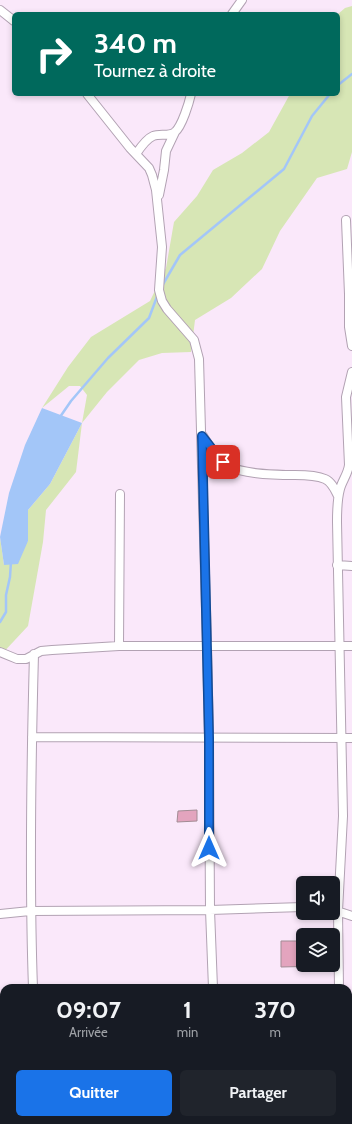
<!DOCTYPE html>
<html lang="fr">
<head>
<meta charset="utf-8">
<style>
  :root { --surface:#171b24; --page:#20242c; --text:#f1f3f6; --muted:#9ea1a6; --accent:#1a73e8 }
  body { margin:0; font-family:Cabin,sans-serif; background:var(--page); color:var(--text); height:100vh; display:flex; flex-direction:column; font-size:15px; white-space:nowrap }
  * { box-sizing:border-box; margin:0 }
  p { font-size:13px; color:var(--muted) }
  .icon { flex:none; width:22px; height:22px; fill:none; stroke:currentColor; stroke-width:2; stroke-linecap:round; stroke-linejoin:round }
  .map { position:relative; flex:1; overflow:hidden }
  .sheet { position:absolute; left:0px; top:984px; width:352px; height:140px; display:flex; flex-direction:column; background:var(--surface); border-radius:12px 12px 0 0; box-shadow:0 2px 6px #0003 }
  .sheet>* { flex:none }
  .banner { position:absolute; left:12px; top:12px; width:328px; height:84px; border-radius:6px; box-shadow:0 2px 6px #0003; background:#00695c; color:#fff; overflow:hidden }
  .buttons { position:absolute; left:296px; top:876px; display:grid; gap:8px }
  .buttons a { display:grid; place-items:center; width:44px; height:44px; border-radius:6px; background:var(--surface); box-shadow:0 2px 6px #0003; font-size:20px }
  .pin { position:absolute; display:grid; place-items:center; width:34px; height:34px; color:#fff; margin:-17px; border-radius:8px; box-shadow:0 2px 6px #0006 }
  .me { position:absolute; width:44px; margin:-22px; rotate:0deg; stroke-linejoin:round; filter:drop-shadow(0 0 3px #0008) }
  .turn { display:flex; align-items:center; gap:14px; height:84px; padding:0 16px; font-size:18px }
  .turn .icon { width:52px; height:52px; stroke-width:2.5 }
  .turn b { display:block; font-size:28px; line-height:34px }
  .eta { display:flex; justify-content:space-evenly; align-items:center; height:68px; text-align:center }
  .eta b { font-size:24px; font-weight:800; line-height:28px }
  .action { display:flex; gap:8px; margin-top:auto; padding:8px 16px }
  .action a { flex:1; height:46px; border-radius:6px; background:var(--accent); color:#fff; font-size:16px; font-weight:800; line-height:46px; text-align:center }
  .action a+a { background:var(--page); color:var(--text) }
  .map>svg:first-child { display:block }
</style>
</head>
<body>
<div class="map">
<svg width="352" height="1124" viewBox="0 0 352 1124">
  <rect width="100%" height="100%" fill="#fae8fa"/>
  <!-- green -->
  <path fill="#d7e6b5" d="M352,6V152L347,169L317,178L280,231L262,269L231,298L195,320L191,352L162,353L139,360L107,392L82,423L76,472L46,510L43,542L28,626L0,656V537L4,565L28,541V510L50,484L82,423L87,395L80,386H69L42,408L68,367L91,337L150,301L166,268L174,222L197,196L213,170L242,153L269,132L290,94H338V14L345,8Z"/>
  <!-- water -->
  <path fill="#a3c6f8" d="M42,408L82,423L50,484L28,510V541L18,564L4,565L0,537L9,493L25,445Z"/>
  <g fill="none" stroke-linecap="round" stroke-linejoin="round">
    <!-- stream -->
    <path stroke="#a3c6f8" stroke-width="2.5" d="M338,85L352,74
      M162,286L180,255L284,169L312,116L330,94
      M60,417L71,401L108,358L149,318L158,294
      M0,622L6,612V595L10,577L11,561"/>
  </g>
  <!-- building -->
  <path fill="#e3a4be" stroke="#a28b94" d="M197,810V821L177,822L178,811Z
    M281,941H303V965H323V966L281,967Z"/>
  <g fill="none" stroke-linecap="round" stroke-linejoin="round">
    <defs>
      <path id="street" d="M0,10L14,21
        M232,14L242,0
        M87,94L130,148L149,168L152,175L156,190L162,247L159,290L162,301L167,309L194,340L199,359L207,645L209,738L210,910L213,988
        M136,154C140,148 146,139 153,136C160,133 169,137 175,132C182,126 189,103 191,94
        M159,195L164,170L166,151L175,132
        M346,220L349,294V327L352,346
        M203,436C210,447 218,460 229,466C242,474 279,475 295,475C304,475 316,475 325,479C332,482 335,490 338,496
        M337,565L352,566
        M119,646L120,494
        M0,652L17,659H26L41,651L52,650L119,646H352
        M32,737L352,738
        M334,910L352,916
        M0,914L30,911L210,910L303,907
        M33,988C29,877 31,766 34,654
        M339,988L338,911L343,816L337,522C337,511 337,500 340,489C342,481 348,474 349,465L346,397L352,372
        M348,1002H352
        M0,1015H4
        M35,1120V1124
        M348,1120V1124
        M211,1124V1120"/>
    </defs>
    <!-- street casing -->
    <use href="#street" stroke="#b2a2b3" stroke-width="10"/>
    <!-- street -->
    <use href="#street" stroke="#fff" stroke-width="8"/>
  </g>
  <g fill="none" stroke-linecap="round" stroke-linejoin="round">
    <defs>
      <path id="route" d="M209,848V738L202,436L216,454L223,462"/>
    </defs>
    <!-- route casing -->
    <use href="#route" stroke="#114b97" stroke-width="10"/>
    <!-- route -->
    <use href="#route" stroke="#1a73e8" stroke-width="7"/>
  </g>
</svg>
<div class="buttons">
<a><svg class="icon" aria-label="sound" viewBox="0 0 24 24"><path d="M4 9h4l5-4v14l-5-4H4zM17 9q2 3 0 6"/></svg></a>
<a><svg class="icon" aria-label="layers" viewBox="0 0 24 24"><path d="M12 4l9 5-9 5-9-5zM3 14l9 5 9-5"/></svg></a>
</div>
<div class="pin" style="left:223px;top:462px;background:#d93025"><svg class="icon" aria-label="arrive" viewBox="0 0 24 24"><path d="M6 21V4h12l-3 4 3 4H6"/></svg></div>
<svg class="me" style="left:209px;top:848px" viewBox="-20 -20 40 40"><path d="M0-17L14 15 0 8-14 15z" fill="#1a73e8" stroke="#fff" stroke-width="4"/></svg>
<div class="banner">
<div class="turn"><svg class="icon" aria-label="right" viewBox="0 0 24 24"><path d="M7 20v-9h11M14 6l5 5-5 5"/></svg><div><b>340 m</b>Tournez à droite</div></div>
</div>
<section class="sheet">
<div class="eta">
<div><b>09:07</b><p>Arrivée</p></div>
<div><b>1</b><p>min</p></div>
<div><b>370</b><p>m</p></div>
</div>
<div class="action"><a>Quitter</a><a>Partager</a></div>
</section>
</div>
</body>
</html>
